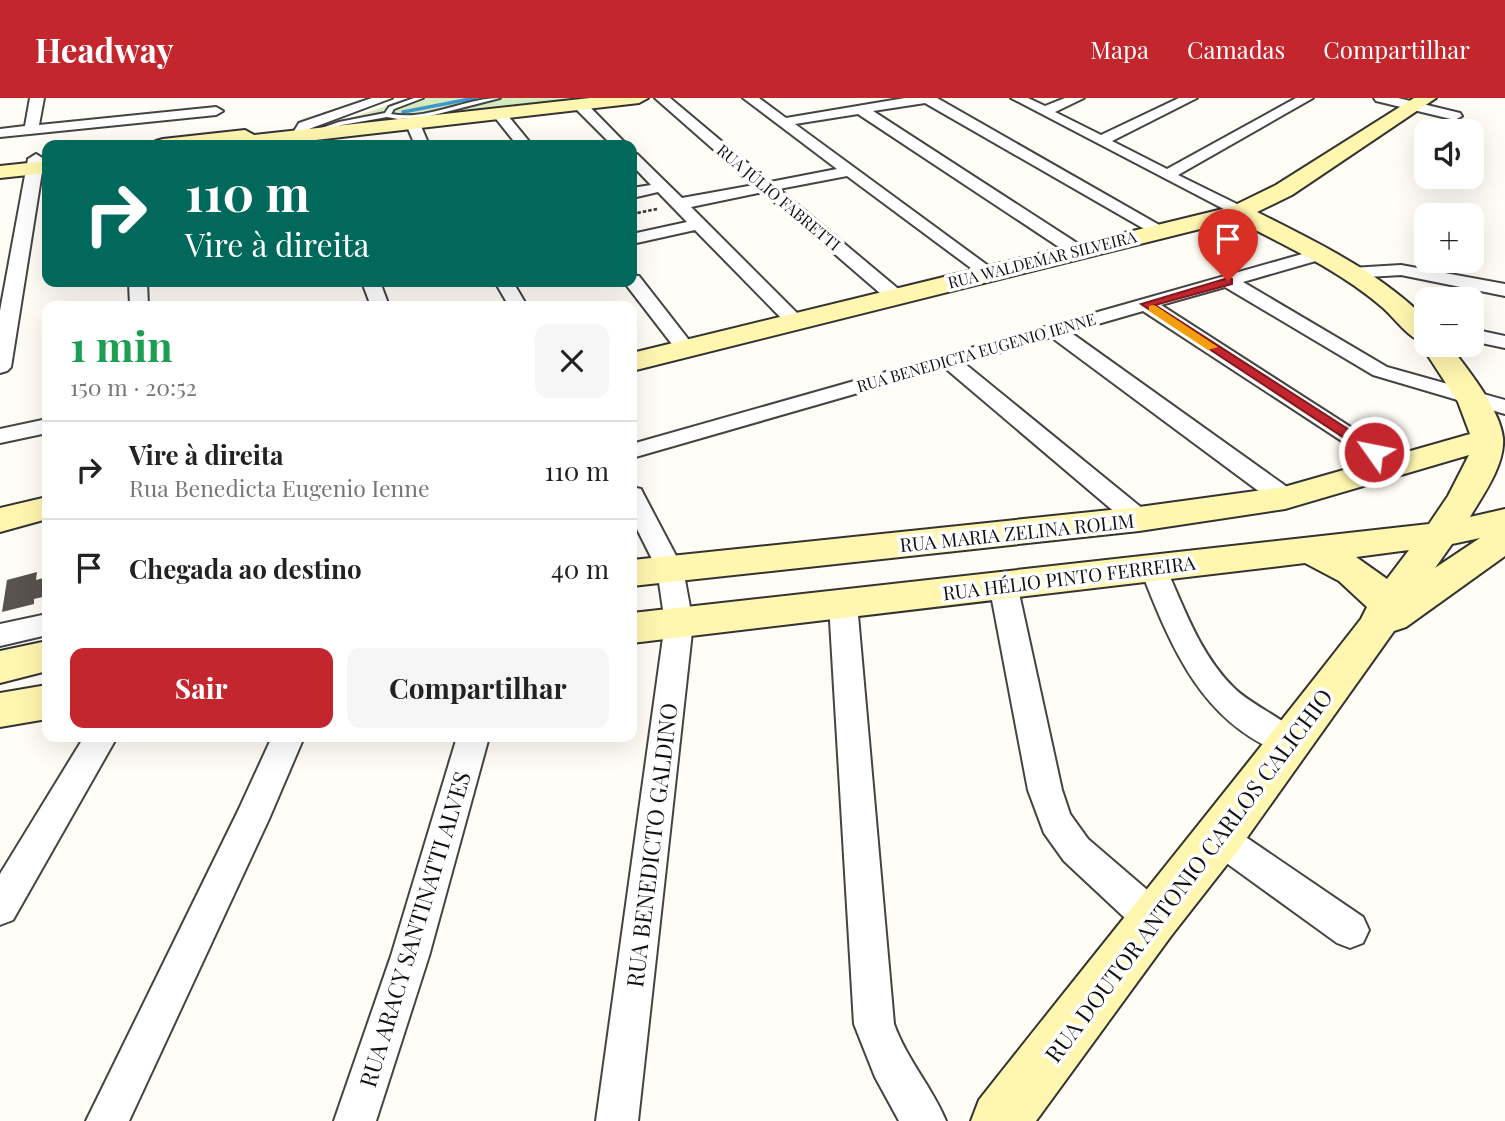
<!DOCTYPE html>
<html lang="pt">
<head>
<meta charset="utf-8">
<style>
  :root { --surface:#fff; --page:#f6f6f6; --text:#222; --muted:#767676; --line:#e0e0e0; --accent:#c4262e }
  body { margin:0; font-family:"Playfair Display",serif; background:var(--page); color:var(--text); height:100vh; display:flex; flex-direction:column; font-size:26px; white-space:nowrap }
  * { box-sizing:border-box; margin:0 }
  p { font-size:23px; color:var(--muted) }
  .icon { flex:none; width:38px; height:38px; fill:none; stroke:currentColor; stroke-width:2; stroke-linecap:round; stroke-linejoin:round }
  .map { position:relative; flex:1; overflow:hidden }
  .panel { position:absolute; left:42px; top:203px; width:595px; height:441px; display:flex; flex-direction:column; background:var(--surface); border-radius:14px; box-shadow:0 7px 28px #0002 }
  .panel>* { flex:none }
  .banner { position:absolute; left:42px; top:42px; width:595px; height:147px; border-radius:14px; box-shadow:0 7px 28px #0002; background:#00695c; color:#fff; overflow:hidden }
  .tools { position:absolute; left:1414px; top:21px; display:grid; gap:14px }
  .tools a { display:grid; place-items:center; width:70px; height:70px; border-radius:14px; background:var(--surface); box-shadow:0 7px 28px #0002; font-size:35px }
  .pin { position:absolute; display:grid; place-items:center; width:60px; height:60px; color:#fff; margin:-72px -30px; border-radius:50% 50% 50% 0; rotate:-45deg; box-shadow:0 0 7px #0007 }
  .pin .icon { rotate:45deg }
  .me { position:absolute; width:77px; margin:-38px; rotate:303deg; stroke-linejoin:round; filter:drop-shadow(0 0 5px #0008) }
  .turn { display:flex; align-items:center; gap:24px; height:147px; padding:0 28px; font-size:32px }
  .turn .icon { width:91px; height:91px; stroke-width:2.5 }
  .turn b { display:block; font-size:49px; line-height:60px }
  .round { display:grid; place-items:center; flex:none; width:74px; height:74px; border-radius:14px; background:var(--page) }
  .overview { display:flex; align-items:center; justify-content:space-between; height:119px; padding:0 28px }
  h1 { font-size:42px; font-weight:700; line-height:52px; color:#1e9e55 }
  .cta { display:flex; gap:14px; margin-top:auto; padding:14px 28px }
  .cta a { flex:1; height:80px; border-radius:14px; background:var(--accent); color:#fff; font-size:28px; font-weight:700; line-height:80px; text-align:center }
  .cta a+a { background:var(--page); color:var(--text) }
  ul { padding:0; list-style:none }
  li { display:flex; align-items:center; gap:21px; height:98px; padding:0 28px; border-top:2px solid var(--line) }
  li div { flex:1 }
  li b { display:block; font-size:26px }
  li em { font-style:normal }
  header { display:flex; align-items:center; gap:42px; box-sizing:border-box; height:98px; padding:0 35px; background:var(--accent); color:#fff }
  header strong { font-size:33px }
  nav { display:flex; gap:38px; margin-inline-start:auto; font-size:24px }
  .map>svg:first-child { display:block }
</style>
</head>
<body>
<header>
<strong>Headway</strong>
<nav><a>Mapa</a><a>Camadas</a><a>Compartilhar</a></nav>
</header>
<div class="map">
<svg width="1505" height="1023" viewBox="0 0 1505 1023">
  <rect width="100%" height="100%" fill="#fffdf5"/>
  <!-- green -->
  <path fill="#d5ebbd" d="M409,0H617L330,30L339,24Z"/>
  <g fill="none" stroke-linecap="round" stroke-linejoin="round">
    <!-- stream -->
    <path stroke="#3f96cf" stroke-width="3.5" d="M403,14L475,0"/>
  </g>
  <!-- building -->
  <path fill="#5a524d" d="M37,474L36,482L47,479V498L34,501V506L2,514L7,482Z"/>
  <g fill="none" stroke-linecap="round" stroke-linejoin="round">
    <defs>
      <path id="lane" d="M414,0H423L394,11L391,16C429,23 464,0 500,0L426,19L398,21L387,19L342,27L314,36L310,34L339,24L385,15L389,9Z"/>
      <path id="street" d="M30,0H44L39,27L216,9L223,13L216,17L0,39V31L25,28Z
        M372,0H392L309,31L303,41H293L291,38L299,25Z
        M655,0H670L770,84L837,71L743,0H759L786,20L905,0H937L1168,132L1159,137L1153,136L925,5L873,13L1083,149L1086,153L1083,157H1071L858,16L795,26L998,175L995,179H983L847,78L779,91L902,194L904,198L902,202H888L763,94L691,109L805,223L795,229L788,227L695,132L632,146V136L687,124L658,94L632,100V90L651,87L632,67V55L637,56L682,100L754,87Z
        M1011,0H1028L1045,8L1065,0H1084L1055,14L1101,37L1179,0H1197L1112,43L1167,71L1296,0H1313L1178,77L1245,110L1247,114L1245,118L1239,119Z
        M1374,0H1398L1460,15L1462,18L1455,22L1376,3Z
        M580,3L585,4L627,47H612L575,10V4Z
        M500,13L505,14L532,47H517L493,17Z
        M413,22L420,26L429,47H415L406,26Z
        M36,56L44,61L11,269L7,273L0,275V213L28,61Z
        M1320,151L1326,152L1329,156L1326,160L1243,184L1387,269L1505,302V316L1373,277L1225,189L1161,207L1405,364L1409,369L1405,374L1397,376L1389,374L1143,213L1070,234L1294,394L1297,400L1294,406L1285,408L1276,406L1051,239L964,265L1148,415L1152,421L1148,427L1139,429L1130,427L945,270L632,360V346Z
        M1401,167L1505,186V198L1401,177L1351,180L1342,175L1351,170Z
        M632,177L639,178L692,246L695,250L692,254H678L624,184H632Z
        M129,184H147L148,208H130Z
        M362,184H380L389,208H371Z
        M495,184H513L527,208H509Z
        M1472,231L1505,238V250L1472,243Z
        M47,321V335L0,345V331Z
        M632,389L641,391L644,397L683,471L693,525L638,1023H596L665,525L657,471L632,421Z
        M1153,461L1162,463L1166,470C1185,512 1200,556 1233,589C1251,608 1297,626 1306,645L1301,654L1290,658C1202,628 1171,549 1140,470L1144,463Z
        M1003,476L1013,479L1017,486L1062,692L1070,716L1088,741L1166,808L1171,821L1166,834L1153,839L1140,834L1064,763L1044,735L1028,692L989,486L993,479Z
        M843,496L853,499L857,506L894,926C907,962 932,989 946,1023H899L875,979L854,926L829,506L833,499Z
        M47,516V537L0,548V526Z
        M84,639H117L13,822L0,827V776Z
        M272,639H304L269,721L129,1023H86L238,713Z
        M457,639H489L429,858L376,1023H334L391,858Z
        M1219,724L1231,729L1363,819L1369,832L1363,845L1350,850L1337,845L1207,751L1202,740L1207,729Z"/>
      <path id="secondary" d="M590,0H648L639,5L272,47H153L156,43L163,41L245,32L254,37Z
        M1414,0H1436L1292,97L1257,114C1316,144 1378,173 1426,221V247H1449C1467,270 1500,311 1503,340C1505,367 1483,397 1470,419L1505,411V458L1406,529L1394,533L1236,755L1171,838L1036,1023H971L979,1002C1106,841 1235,683 1361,521L1367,509L1339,483L1305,465L632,545V515L1429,426L1448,398L1469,357L1285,411L1139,433L632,488V462L1139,409L1284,389L1470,336L1458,304L1421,247L1423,244C1408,240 1394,219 1382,209C1339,172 1286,148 1236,122L632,273V255L1231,109L1276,87ZM1480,440L1435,470L1452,446ZM1409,452L1387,481L1356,459Z
        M47,63V75L0,80V68Z
        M47,399V421L0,434V410Z
        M47,543V573L0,585V553Z
        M47,587V621L0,629V595Z"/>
    </defs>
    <!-- lane casing -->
    <use href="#lane" stroke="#444" stroke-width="4"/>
    <!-- street casing -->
    <use href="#street" stroke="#444" stroke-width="4"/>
    <!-- secondary casing -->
    <use href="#secondary" stroke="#333" stroke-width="4"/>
    <!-- path -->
    <path stroke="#333" stroke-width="2.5" stroke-dasharray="3.5 2" stroke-linecap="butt" d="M632,116L657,111"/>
    <!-- lane -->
    <use href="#lane" fill="#fff" fill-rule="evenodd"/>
    <!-- street -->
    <use href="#street" fill="#fff" fill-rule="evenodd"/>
    <!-- secondary -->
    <use href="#secondary" fill="#fff6b0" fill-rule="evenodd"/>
  </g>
  <!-- route -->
  <path fill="#c4262e" stroke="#7f191e" stroke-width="2" d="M1228,180L1232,181V186L1155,207L1379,351V357H1370L1141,206Z"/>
  <!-- slow -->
  <path fill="#f59e0b" d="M1153,207L1156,208L1218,249L1208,252L1149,213V208Z"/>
  <g text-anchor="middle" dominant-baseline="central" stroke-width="7" stroke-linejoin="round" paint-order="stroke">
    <!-- far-street labels -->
    <g font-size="16" fill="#111" stroke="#fff">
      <text transform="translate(779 99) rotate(40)">RUA JÚLIO FABRETTI</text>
      <text transform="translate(1042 161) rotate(-14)">RUA WALDEMAR SILVEIRA</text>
      <text transform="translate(976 254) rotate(-16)">RUA BENEDICTA EUGENIO IENNE</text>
    </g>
    <!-- street labels -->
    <g font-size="19" fill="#111" stroke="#fff">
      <text transform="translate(1017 434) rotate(-6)">RUA MARIA ZELINA ROLIM</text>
      <text transform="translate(1069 479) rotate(-7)">RUA HÉLIO PINTO FERREIRA</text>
    </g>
    <!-- near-street labels -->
    <g font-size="23" fill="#111" stroke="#fff">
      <text transform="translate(651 747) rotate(-83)">RUA BENEDICTO GALDINO</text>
      <text transform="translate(1188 777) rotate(-53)">RUA DOUTOR ANTONIO CARLOS CALICHIO</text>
      <text transform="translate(414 831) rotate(-73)">RUA ARACY SANTINATTI ALVES</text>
    </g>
  </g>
</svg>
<div class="tools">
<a><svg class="icon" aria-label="sound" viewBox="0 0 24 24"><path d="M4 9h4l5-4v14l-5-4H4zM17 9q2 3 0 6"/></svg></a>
<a>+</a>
<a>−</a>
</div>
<div class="pin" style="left:1228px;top:183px;background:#d93025"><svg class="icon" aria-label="arrive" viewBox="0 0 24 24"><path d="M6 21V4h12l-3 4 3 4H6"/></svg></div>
<svg class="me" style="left:1374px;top:354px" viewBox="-20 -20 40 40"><circle r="17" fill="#c4262e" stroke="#fff" stroke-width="3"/><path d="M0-11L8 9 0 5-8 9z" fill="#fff"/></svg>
<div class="banner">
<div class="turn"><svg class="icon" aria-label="right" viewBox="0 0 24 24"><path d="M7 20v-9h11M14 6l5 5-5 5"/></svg><div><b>110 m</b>Vire à direita</div></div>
</div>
<section class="panel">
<div class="overview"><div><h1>1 min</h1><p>150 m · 20:52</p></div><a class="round"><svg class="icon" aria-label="close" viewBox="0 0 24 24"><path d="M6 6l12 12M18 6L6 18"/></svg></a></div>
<ul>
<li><svg class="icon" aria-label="right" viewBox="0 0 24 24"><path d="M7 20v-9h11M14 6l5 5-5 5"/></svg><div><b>Vire à direita</b><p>Rua Benedicta Eugenio Ienne</p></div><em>110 m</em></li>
<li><svg class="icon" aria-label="arrive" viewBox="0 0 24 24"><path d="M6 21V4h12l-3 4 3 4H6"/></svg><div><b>Chegada ao destino</b></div><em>40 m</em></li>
</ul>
<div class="cta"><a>Sair</a><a>Compartilhar</a></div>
</section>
</div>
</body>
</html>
